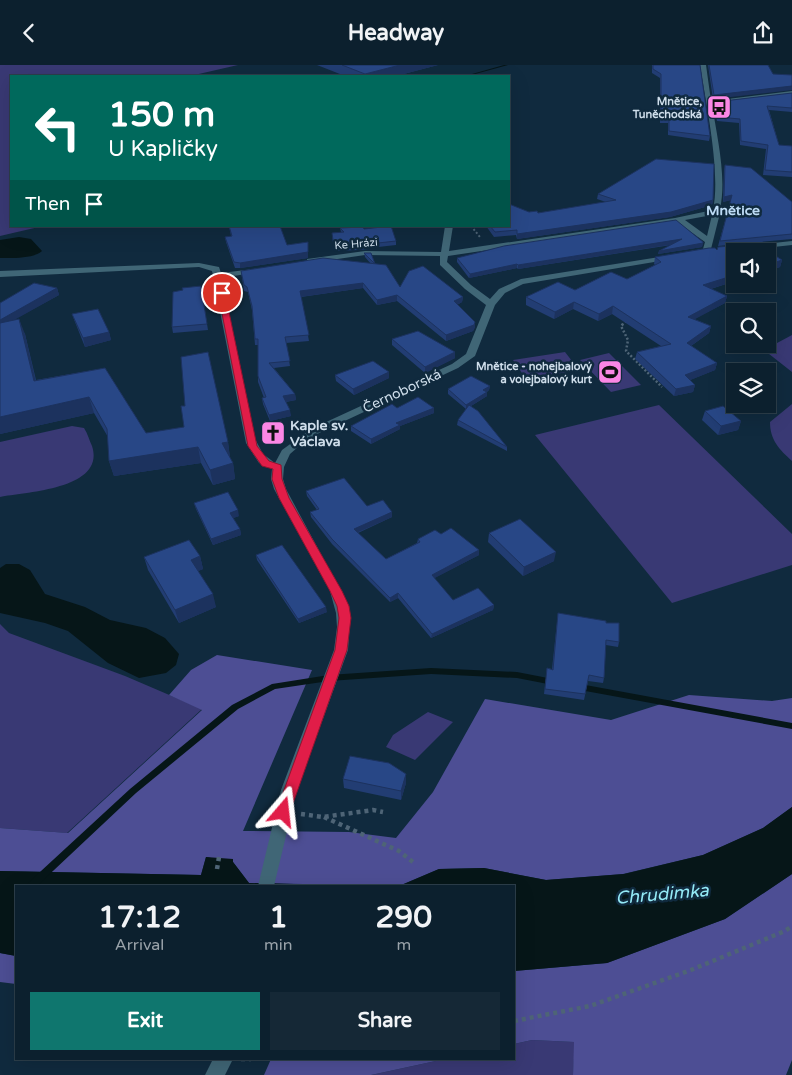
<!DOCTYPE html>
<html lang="en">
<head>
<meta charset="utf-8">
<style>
  :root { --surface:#0c202e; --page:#152836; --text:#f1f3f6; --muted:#9aa3aa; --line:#2c3e4a; --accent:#0f766e }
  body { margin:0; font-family:"Varela Round",sans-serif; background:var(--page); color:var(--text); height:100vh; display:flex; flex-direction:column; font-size:19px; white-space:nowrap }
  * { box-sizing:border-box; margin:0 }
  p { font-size:16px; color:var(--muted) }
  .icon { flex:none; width:28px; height:28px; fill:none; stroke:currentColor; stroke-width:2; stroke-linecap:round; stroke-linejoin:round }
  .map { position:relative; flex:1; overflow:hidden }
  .side { position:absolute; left:15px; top:820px; width:500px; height:175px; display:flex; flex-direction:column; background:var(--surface); border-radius:0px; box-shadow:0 5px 20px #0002,0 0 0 1px var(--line) }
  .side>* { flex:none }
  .hud { position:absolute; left:10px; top:10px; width:500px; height:152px; border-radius:0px; box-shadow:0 5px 20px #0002,0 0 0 1px var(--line); background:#00695c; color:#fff; overflow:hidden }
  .tools { position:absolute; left:726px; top:178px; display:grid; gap:10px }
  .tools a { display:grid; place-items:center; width:50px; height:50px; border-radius:0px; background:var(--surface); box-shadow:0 5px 20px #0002,0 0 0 1px var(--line); font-size:25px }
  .pin { position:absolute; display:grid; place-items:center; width:42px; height:42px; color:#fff; margin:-21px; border:2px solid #fff; border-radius:50%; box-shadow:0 1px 5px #0007 }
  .me { position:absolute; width:55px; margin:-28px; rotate:17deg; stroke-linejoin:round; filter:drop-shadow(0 0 4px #0008) }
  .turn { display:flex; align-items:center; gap:18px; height:105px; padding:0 15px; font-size:22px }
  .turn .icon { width:65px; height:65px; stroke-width:2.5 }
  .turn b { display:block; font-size:35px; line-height:42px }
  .then { display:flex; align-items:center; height:48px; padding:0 15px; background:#0003; gap:10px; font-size:19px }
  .eta { display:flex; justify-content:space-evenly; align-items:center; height:85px; text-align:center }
  .eta b { font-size:30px; font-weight:800; line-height:35px }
  .button { display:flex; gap:10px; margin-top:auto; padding:10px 15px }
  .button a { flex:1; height:58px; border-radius:0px; background:var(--accent); color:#fff; font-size:20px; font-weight:800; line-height:58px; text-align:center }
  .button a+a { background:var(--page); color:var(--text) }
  header { display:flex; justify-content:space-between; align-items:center; height:65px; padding:0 15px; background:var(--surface); font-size:22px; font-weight:800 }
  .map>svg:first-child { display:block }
</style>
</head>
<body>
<header><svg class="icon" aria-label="back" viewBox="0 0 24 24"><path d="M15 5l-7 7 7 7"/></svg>Headway<svg class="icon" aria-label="share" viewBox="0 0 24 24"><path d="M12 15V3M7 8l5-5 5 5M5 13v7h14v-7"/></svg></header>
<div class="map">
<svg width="792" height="1010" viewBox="0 0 792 1010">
  <rect width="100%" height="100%" fill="#102a3e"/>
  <!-- green -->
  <path fill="#393974" d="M0,0H238L190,11H11V161H43L0,171Z
    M792,270V307L764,285Z
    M565,287L579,305L526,314L513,295Z
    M609,288L641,320L611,327L580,295Z
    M792,339V396C779,384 770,375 770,357Z
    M659,340L792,469V500L672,538L535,370Z
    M72,361L84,363C88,369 89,375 92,381C106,424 27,427 0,432V377Z
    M0,559L9,568L125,611L202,644L67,768L0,763Z
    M428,647L453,657L415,695L386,682L393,670Z
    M532,975L575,977L573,1010H371L445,994H514V979Z"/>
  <!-- forest -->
  <path fill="#4d4e94" d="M217,590L312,605L243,766L349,767L396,773L433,727L485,634L611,655L689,630L772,636L792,633V742L763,763L703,790L623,809L546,815L484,803L439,804L399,821L249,818L233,797L206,792L201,810L0,806V763L68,768L202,645L169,630L191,605Z
    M792,809V995L786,1010H573L574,977L532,975L514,979V906L607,898L725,854Z
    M0,888L16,891V919L0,917Z
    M271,994H445L371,1010H264Z"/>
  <!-- water -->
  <path fill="#061618" d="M19,172L31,174L42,186C33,194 12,193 0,193V175Z
    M6,499H19L30,505L45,529L85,542L110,555L146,563L165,573L179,589L176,600L166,608L139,613L108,598L68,566L45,558L0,548V503Z
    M792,742V809L725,854L607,898L514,906V821H399L439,804L484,803L546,815L624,809L703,790L763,763Z
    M206,792L233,794V797L249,818L373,821H16V891L0,888V806L201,810Z"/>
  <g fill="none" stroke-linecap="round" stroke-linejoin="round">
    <!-- stream -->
    <path fill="#061618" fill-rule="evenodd" d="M504,0H508L468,11H465Z
      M431,603L517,607L553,614L555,615L557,617L555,619L553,620L517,613L431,609L329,616L275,624L238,644L136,728L37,821H27L28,818L130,724L232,640L272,619L329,610Z
      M580,619L792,658V664L580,625L578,624L576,622L578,620Z"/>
    <!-- path-far2 -->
    <path stroke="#4e6476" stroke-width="2" stroke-dasharray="2 2" stroke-linecap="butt" d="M471,161L480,172
      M622,260L627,255"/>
    <!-- path-far1 -->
    <path stroke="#4e6476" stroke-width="2.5" stroke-dasharray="2 2" stroke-linecap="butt" d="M623,259L621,261L628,275L626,286L662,322"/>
    <!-- path -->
    <path stroke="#4e6476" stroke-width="4.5" stroke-dasharray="4 4" stroke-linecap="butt" d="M301,749L323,752L373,745L383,747
      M324,752L399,786L413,797
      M217,804L219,792
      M514,956L590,941L691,905L785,866L792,861
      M241,994H251"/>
    <!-- minor -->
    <path fill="#406676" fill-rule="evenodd" d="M700,0H706L711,36L792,26V30L712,40C717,71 727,113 720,144L722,146L720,148L710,188L691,190V186L703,184L705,177L677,157L448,191L447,197L471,220L490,234L499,224L521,214L672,190L676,192L672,194L523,219L505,228L495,240L475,291L458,303L319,368L298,382L290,389L284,402L283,414L286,424L345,534L350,555L348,585L297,725L274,821H258L281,725L334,585L337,562L336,548L330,526L274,424L271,414L272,404L259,398L246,378L212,206L199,202L0,212V206L199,198L219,202L221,208L261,203L262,205L258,207L222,213L254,372L263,389L275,398L282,385L311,364L452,299L466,289L486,240L465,224L440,200V191L365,190L310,198H307V194L365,186L441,187L445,161H453L449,186L675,153L713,145C721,108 706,39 700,0ZM712,150L707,171L685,155Z
      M792,176V180L745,185L741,183L745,181Z
      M213,994H233L225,1010H205Z"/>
  </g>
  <!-- wall -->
  <path fill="#223d73" d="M317,0H438L396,11H345Z
    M652,0H700L710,71L709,76L668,70V58H660V13L652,8Z
    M708,0H768L713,34Z
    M792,28V47L769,45L779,80L792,81V112L763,110L766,84L740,80L739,58L717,56L714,42L715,37Z
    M725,100L792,137V174L718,181L731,135L723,137L724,105Z
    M598,129L713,135L712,140L670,152L517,174L516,170L494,172L486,161H509L529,147L538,148L606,137L597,134Z
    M229,161L287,180L308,177V193L240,203H235L226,177L225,172L231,171Z
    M340,163L364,164L396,176V180L369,183V184L358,185L334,186L332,168L341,167Z
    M703,177L702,182L658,189L659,186L671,180L518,204L517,203L469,213L457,197V193Z
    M757,179L782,195L780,202L768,206V186H735V216L711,224L727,231L725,238L694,254L711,261L709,268L691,281L717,298L715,305L690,315L695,320L693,327L674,331L635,294L637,287L661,281L612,249L598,256L573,244L554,254L526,240V232L558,217L575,225L611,207L627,214L655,200L654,199L655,192L709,183H715L717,185L718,182Z
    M364,188H371L375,199L400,222L463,232L462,237L457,240L475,257V262L473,266L446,276L397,236L377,240L363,223L301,232L309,276L286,278L290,301L274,303L295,329L296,335L286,337L291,351L270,356L263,339L262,333H264L258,317V280H255L252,245L248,227L244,226L241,206L371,199L365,192Z
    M201,221L208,265L173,268L172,262Z
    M57,223L59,230L13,255L25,269L36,315L105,303L146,368L228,377L230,393L233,398L235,414L213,420L201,398L114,411L109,396L108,372L94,348L0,369V238Z
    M72,249L109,267L111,275L85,282L75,257Z
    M392,274L455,287V293L425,308L392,280Z
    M335,310L389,313L354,330L336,316Z
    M490,321L489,325L487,327V331L471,341L507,382V386L457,360L458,355L467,344H466L448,329V324Z
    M397,343H434V348L400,361V364L371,379L351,366V361Z
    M705,346L741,356L738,365L718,370L702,355Z
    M306,426L367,441L392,452L358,468L386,494L417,478L418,474L441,469L479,485V490L434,513L453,535L494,540L493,545L431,573L398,533L390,537L332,479L311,452L310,447L317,445L307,431Z
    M194,438L239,451L233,453L240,464L241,470L213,480L196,444Z
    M489,468L554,496L523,511L488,477Z
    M256,490L327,547L299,558L257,495Z
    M200,491L203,504L198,506L216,542L179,558L148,505L144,492Z
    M558,548L606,558L619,577L618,582L606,580L604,613L603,618L588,616L584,635L544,629L547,603L552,604Z
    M343,714L406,718L401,735L344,723Z"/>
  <!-- shaded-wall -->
  <path fill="#1c325e" d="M400,0H438L396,11H365V9Z
    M792,21V25L713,34L714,30Z
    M732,130L731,135L723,137L724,132Z
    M713,135L712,140L670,152L517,174V169Z
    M682,174L681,178L518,204V200Z
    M308,177V193L240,203V198Z
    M703,178L702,182L658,189L659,186Z
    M782,195L780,202L768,206V200Z
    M517,199V203L469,213L470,209Z
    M735,210V216L701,227L703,220Z
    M363,218V223L300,232V226Z
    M57,223L59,230L0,263V255Z
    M397,230V236L377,240V235Z
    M727,231L725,238L686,259L688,252Z
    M463,232L462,237L453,242L454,236Z
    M574,237L573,244L554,254L555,247Z
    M613,241L612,249L598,256L599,249Z
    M19,254L25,269L39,331L34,316Z
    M475,257V262L473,266L446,276V270Z
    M711,261L709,268L685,285L687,278Z
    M109,267L111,275L85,282L83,273Z
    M455,287V293L425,308V302Z
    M717,298L715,305L683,318L685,310Z
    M389,307V313L354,330L353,324Z
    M695,320L693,327L674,331L676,324Z
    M490,321L489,325L482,329L483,325Z
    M487,327V331L466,344V340Z
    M295,329L296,335L284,337L283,331Z
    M89,332L94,348L0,369V352Z
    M434,343V348L400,361V364L371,379V374L396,358Z
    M290,345L291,351L270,356L269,350Z
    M741,356L738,365L718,370L721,361Z
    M228,377L230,393L225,394L222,378Z
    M198,382L201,398L114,411L109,396Z
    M233,398L235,414L213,420L210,405Z
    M238,445L239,451L231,454L230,448Z
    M392,447V452L354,469V464Z
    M240,464L241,470L213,480L211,474Z
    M479,485V490L431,515L432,510Z
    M556,487L554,496L523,511L524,502Z
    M200,491L203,504L194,508L191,495Z
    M398,528V533L390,537V533Z
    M213,529L216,542L179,558L175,545Z
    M494,540L493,545L431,573L432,569Z
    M326,542L327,547L299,558L298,554Z
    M406,709V718L401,735V726Z"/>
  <!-- building -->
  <path fill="#284786" stroke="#1c325e" d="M342,0H400L365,9Z
    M653,0H700L710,71L669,66V54L661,53V9L653,4Z
    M709,0H768L773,9L792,10V21L714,30Z
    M792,28V43L767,41L779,80L792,81V107L765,105L768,80L741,76L740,54L718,52L715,37Z
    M656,94L714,99L713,135L671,147L517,169V165L495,167L490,161H509V139L529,147L537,146L538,148L616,135L598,129Z
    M725,100L751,103L792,137V169L720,176L732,130L724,132Z
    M676,155L703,177V178L659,186L682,174L518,200L517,199L470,209L457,193L504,181Z
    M229,161H280L287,180L308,177V187L240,198L234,197L225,172L232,171Z
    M391,161L396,176L369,179V180L358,181L334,182L332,168L344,167L340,163L363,162L364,164Z
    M757,179L782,195L768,200V186H735V210L703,220L727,231L688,252L711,261L687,278L717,298L685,310L695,320L676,324L637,287L671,279L613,241L599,249L574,237L555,247L526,232L558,217L575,225L611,207L627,214L661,197L655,192L709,183H715L717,185L718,182Z
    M364,188H371L375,199Z
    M323,193L386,200L400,222L409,206L423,201L463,232L454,236L475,257L474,260L446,270L397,230L377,235L363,218L300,226L309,270L285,272L290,296L269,298L295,329L283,331L290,345L269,350L262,333L266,332L258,311V274H255L252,241L247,222L244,220L241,206Z
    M34,218L57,223L0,255V238Z
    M201,221L207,259L172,262L173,227L183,225L182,223Z
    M98,244L109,267L83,273L72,249Z
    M19,254L34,316L105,303L146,368L184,362L181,341H185L181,292L208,287L228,377L222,378L233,398L210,405L198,382L109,396L107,364L89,332L0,352V258Z
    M418,266L455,287L425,302L392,274Z
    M373,296L389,307L353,324L335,310Z
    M471,311L490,321L483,325L487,327L466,340L448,324Z
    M418,332L434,343L396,358L400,360L371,374L351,361L392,339L397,343Z
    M469,340L478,346L507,382L458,355Z
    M723,341L741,356L721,361L705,346Z
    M344,413L367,441L383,435L392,447L354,464L386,494L420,477L418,474L435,465L441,469L451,463L479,485L432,510L453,535L478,523L494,540L432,569L398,528L390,533L332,474L310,447L319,444L306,426Z
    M228,427L238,445L230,448L240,464L211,474L194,438Z
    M520,454L556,487L524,502L489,468Z
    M189,475L200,491L191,495L213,529L175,545L144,492Z
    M282,480L326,542L298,554L256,490Z
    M558,548L606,556V558H619V577L606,575L604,613L589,610L585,629L545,624L547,603L553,605Z
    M350,691L389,698L406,709L401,726L343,714Z"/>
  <!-- route -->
  <path fill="#e11d48" stroke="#92132f" d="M222,225L225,228L257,381L269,396L281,400L282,414L289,433L342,526L349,541L351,553L347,585L290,747L288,751L283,753L278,751L276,747L335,585L339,553L337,541L330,526L279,433L272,414L273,404L262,401L248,381L218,228Z"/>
  <!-- icons -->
  <defs>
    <symbol id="bus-square" viewBox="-11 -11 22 22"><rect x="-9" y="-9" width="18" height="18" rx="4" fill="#fb87e5" stroke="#102a3e"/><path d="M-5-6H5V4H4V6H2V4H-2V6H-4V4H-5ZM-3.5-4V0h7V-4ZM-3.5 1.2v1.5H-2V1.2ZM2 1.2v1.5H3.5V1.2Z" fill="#111"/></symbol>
    <symbol id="stadium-square" viewBox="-11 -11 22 22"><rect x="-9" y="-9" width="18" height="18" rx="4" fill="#fb87e5" stroke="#102a3e"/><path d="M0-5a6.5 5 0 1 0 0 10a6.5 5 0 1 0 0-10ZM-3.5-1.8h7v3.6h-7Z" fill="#111"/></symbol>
    <symbol id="church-square" viewBox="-11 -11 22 22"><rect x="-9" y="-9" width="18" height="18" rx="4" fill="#fb87e5" stroke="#102a3e"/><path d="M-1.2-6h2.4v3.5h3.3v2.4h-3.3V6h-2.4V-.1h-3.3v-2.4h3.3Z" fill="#111"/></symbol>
  </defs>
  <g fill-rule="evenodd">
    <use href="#bus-square" x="705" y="28" width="28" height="28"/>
    <use href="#stadium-square" x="596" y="293" width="28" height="28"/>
    <use href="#church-square" x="259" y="354" width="28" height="28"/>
  </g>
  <g text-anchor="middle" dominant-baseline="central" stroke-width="5" stroke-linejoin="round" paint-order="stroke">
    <!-- far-poi labels -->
    <g font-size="11" font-weight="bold" fill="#cfdeeb" stroke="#102a3e" text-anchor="end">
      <text x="702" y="36">Mnětice,<tspan x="702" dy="13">Tuněchodská</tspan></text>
      <text x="592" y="301">Mnětice - nohejbalový<tspan x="592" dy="13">a volejbalový kurt</tspan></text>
    </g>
    <!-- far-street labels -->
    <g font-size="11" fill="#cfdeeb" stroke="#102a3e">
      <text transform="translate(356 179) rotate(-5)">Ke Hrázi</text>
    </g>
    <!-- far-quarter labels -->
    <g font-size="14" font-weight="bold" fill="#bddbf5" stroke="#102a3e">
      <text x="733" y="145">Mnětice</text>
    </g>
    <!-- street labels -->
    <g font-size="14" fill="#cfdeeb" stroke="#102a3e">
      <text transform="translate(402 326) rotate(-25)">Černoborská</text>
    </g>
    <!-- poi labels -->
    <g font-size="14" font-weight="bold" fill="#cfdeeb" stroke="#102a3e" text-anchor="start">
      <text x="290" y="360">Kaple sv.<tspan x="290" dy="16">Václava</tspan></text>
    </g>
    <!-- near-water labels -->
    <g font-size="18" font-style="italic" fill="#94eaf7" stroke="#102a3e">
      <text transform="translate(662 829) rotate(-5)">Chrudimka</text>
    </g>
  </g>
</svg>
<div class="tools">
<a><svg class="icon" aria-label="sound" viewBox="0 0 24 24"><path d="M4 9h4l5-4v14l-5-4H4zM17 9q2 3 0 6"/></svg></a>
<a><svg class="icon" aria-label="search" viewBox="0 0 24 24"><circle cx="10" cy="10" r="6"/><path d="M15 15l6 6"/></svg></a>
<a><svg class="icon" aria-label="layers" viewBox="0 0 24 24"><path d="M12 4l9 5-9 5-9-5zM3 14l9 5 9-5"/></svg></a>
</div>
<div class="pin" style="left:222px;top:228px;background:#d93025"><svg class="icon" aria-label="arrive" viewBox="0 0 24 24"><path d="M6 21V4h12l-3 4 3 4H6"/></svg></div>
<svg class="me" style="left:283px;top:747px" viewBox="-20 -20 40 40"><path d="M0-17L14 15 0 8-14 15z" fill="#e11d48" stroke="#fff" stroke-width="4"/></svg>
<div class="hud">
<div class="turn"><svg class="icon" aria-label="left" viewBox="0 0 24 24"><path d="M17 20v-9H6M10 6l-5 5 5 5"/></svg><div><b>150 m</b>U Kapličky</div></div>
<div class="then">Then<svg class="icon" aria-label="arrive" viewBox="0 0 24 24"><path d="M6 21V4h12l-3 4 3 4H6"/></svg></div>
</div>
<section class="side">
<div class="eta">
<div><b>17:12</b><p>Arrival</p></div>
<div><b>1</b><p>min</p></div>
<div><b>290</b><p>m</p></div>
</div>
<div class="button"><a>Exit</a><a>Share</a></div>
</section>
</div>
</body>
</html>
